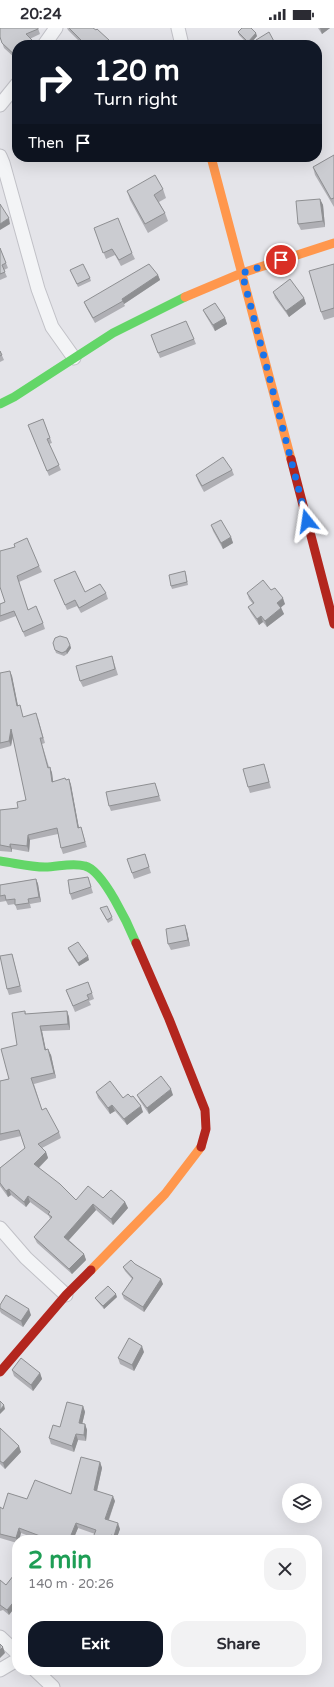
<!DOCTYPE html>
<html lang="en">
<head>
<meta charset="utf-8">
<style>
  :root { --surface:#fff; --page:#f2f2f3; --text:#2b2b33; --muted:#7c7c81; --accent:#111827 }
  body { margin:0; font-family:"Varela Round",sans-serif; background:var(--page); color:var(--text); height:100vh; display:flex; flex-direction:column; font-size:15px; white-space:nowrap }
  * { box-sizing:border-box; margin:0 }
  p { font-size:13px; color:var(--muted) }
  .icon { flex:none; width:22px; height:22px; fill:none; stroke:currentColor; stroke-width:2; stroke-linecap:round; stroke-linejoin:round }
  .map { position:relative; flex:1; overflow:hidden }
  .panel { position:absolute; left:12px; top:1507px; width:310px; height:140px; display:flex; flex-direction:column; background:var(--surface); border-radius:16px; box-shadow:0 4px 16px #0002 }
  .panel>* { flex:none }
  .guide { position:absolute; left:12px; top:12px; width:310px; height:122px; border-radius:16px; box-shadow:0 4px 16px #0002; background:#111827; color:#fff; overflow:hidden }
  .buttons { position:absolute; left:282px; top:1455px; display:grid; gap:8px }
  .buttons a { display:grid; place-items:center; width:40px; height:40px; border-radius:50%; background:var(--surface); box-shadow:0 4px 16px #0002; font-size:20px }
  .pin { position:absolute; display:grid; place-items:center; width:34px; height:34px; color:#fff; margin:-17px; border:2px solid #fff; border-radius:50%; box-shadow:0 1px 4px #0007 }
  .me { position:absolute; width:44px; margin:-22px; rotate:345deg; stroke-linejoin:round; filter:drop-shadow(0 0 3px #0008) }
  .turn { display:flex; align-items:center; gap:14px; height:84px; padding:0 16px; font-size:18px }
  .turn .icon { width:52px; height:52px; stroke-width:2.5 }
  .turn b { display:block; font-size:28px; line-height:34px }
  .then { display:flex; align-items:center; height:38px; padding:0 16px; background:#0003; gap:8px; font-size:15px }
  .round { display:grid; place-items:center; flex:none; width:42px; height:42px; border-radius:16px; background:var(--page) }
  .overview { display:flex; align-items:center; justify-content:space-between; height:68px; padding:0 16px }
  h1 { font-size:24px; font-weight:700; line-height:30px; color:#1e9e55 }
  .cta { display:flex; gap:8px; margin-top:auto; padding:8px 16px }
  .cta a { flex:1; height:46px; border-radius:16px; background:var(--accent); color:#fff; font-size:16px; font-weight:700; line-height:46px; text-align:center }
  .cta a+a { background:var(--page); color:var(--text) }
  .status { display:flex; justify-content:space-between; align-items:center; height:28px; padding:0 20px; background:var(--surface); direction:ltr }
  .status svg { height:11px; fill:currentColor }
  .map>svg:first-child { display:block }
</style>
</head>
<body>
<div class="status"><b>20:24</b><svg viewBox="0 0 49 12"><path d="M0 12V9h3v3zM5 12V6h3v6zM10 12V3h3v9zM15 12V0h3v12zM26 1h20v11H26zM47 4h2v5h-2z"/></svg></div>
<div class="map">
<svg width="334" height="1659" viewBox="0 0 334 1659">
  <rect width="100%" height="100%" fill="#e4e4e9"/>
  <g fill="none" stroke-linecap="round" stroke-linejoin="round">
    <defs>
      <path id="street" d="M178,0L182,17
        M44,17L56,0
        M0,77L17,56
        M0,128L3,135L38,261L52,299L74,330
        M0,1200L26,1230L66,1267
        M0,1609L17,1625
        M0,1642L17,1632
        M35,1642L53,1659"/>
    </defs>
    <!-- street casing -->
    <use href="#street" stroke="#c1c1c7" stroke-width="15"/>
    <!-- street -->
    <use href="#street" stroke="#f3f4f6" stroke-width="13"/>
    <!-- fast -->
    <path stroke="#63d668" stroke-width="9" d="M0,376L14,369L113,305L185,269
      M0,833C15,835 30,839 45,839C58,839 72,834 85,838C103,842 129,898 136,915"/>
    <!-- slow -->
    <path stroke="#ff974d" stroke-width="9" d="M211,129L291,431
      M185,269L242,245L334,215
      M91,1242L165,1166L201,1119"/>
    <!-- jam -->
    <path stroke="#b3261e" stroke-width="9" d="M291,431L334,596
      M136,915L169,991L205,1082L206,1101L201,1119
      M0,1344L66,1267L91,1242"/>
  </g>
  <!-- wall -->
  <path fill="#afafb4" d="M38,0L40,6L17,17V32L4,20L0,9Z
    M67,0H93L111,17H83L68,2Z
    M318,0H330L322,6Z
    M238,4L257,8L249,17L239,7Z
    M334,127V179L315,147L313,139Z
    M163,161L166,170L159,174L165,185L168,193L148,205L130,172L127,163Z
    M320,171L323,177L325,199L301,202L298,196Z
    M94,200L132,225L135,231L121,238L115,227L106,231Z
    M0,220L8,240L4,242L7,249L0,252Z
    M334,236V289L324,292L321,284Z
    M70,242L90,250L91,253L78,259Z
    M158,247L160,252L124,276L125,278L95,295L86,279L84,274Z
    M273,264L304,270L306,276L289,289L275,270Z
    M203,282L225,290L227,296L215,303L206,288Z
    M151,307L194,311L196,316L160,330Z
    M0,323L4,332L0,334Z
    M43,391L52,415L49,416L61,442L49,448L28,397Z
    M232,442L234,447L204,464L198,453L196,447Z
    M211,497L231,509L233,515L223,521L213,503Z
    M0,523L39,538L42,544L19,554L28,582L43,595L45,601L25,609L16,588L0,594V576L5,574Z
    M186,546L188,557L172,561L171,558Z
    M54,552L85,564L106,565L108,571L81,585L77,578L67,582Z
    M271,562L285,576L281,579L284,586L267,599L263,594L259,597L251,585L248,579L253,576L249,571L247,565Z
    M70,617L71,620L67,626L64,628L56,625L55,622Z
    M112,628L118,647L83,659L80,653Z
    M0,645L12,648L18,678L20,677L23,689L38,690L45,715L42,716L49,739H50L52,745L53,754L66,752L69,751L71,757L79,800L81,799L87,819L63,826L61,820L58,806L30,812L29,824L12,821V824L0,823V782L18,780L26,772L13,709L11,718L0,721Z
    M266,742L271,760L250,765L248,759Z
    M155,755L161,773L111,783L109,778Z
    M145,826L151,845L134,851L127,831Z
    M36,851L38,856L41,874L30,876L31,880L17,882L15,876L8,877L6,873L0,874V856V857Z
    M90,855L93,865L72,872L70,866Z
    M100,880L112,889L113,892L108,895Z
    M187,903L190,918L171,922L168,916Z
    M68,920L89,932L79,938L69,923Z
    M12,926L22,964L9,967L7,961Z
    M66,962L92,965L94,971L89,973L91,977L75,984Z
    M25,983L26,986L67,983L69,989L70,1002L42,1003L46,1022L51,1027L56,1050L34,1056L42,1082L59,1104L61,1110L42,1120L46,1124L48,1130L39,1140L76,1172L103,1170L125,1174L128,1180L113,1197L96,1182L69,1212L84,1226L86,1232L72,1246L37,1215L34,1209L50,1191L49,1188L30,1174L26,1179L11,1167L8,1169L0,1158V1140L25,1120L21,1108L0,1113V1053L9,1051Z
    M96,1064L123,1070L143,1084L127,1097L115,1083L110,1086L98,1070Z
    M137,1067H173L149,1086L140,1073Z
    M135,1236L163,1256L144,1284L124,1271L122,1266L132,1251L125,1243L123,1239Z
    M117,1269L104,1281L97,1273L95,1270Z
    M0,1277L31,1287L23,1299L1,1285L0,1283Z
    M144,1324L134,1343L120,1336L118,1330Z
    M12,1342L40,1345L42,1351L33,1363L14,1348Z
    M83,1378L85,1384L82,1396H85L87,1402L86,1413L78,1412L74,1424L51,1416L49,1410Z
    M0,1400L21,1424L5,1441L0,1436Z
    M100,1434L102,1440L97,1463L115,1473L109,1492L120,1501L116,1512H92L95,1506L78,1500L73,1512H39L21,1505L19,1512H17V1515L0,1510V1479L3,1481L27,1471L71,1466Z
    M0,1552L6,1557L9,1587L3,1582L0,1583Z"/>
  <!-- shaded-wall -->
  <path fill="#8e8f92" d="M320,0H330L322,6Z
    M256,5L257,8L249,17L248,14Z
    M109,12L111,17H104Z
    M320,171L323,177L325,199L323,193Z
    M9,190L10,196L0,202V196Z
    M158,247L160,252L124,276L122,271Z
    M304,270L306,276L289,289L286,283Z
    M225,290L227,296L215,303L213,297Z
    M231,509L233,515L223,521L221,515Z
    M283,570L285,576L279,581L277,575Z
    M281,580L284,586L267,599L265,593Z
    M261,588L263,594L259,597L257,591Z
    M70,617L71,620L67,626L66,623Z
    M10,643L12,648L19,683L17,678Z
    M11,701L13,706L11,718L9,713Z
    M50,739L52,745L54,760L52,754Z
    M69,751L71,757L80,806L78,800Z
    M28,807L30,812L29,824L27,818Z
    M10,816L12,821V824L10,819Z
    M36,851L38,856L41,874L39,869Z
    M185,897L187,903L190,918L188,912Z
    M88,928L89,932L79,938L78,935Z
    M67,983L69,989L70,1002L68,996Z
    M40,998L42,1003L47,1028L45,1022Z
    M48,1021L51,1027L56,1050L54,1045Z
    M171,1061L173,1067L149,1086L147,1080Z
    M112,1077L115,1083L110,1086L108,1080Z
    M141,1078L143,1084L127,1097L124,1091Z
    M46,1124L48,1130L36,1142L34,1136Z
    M9,1161L11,1167L8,1169L6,1163Z
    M28,1168L30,1174L26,1179L24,1174Z
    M125,1174L128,1180L113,1197L111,1191Z
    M93,1176L96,1182L67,1214L64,1209Z
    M84,1226L86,1232L72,1246L69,1241Z
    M161,1251L163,1256L144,1284L143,1279Z
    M116,1266L117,1269L104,1281L103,1278Z
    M29,1281L31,1287L23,1299L21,1293Z
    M142,1318L144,1324L134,1343L132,1337Z
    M40,1345L42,1351L33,1363L31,1357Z
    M4,1377L5,1381L0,1386V1382Z
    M83,1378L85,1384L81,1401L79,1395Z
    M85,1396L87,1402L86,1413L84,1407Z
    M76,1406L78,1412L74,1424L72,1418Z
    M19,1418L21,1424L5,1441L3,1435Z
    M100,1434L102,1440L96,1467L94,1462Z
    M113,1468L115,1473L107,1496L105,1491Z
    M76,1495L78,1500L73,1512H69Z
    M118,1495L120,1501L116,1512L114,1508Z
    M19,1500L21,1505L19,1512H17V1514L16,1510Z
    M111,1507L113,1512H109Z
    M17,1570V1577L9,1587L7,1582Z
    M3,1619L5,1625L0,1630V1622Z"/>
  <!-- building -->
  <path fill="#cbccd1" stroke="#8e8f92" d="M0,0H38V1L26,6L37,17H17V29L2,15L0,9Z
    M69,0H93L96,2L97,1L109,12L104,17H86Z
    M242,0H251L256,5L248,14L238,4Z
    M269,4L276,17H259L256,12Z
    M334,127V170L331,171L313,139Z
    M155,147L163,161L154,167L165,185L145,196L127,163Z
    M320,171L323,193L298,196L296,173Z
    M0,176L9,190L0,196Z
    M118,190L132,225L119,232L112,221L103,225L94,200Z
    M0,220L6,235L2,237L5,244L0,246Z
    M83,236L90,250L77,256L70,242Z
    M149,236L158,247L122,271L123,273L93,290L84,274Z
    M334,236V280L321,284L309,243Z
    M290,251L304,270L286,283L273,264Z
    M215,275L225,290L213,297L203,282Z
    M186,293L194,311L158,325L151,307Z
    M0,323L2,327L0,328Z
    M43,391L50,410L47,411L59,437L47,443L28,397Z
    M223,429L232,442L202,458L196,447Z
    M221,492L231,509L221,515L211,497Z
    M27,510L39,538L17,548L28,582L36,578L43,595L23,604L14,583L0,588V576L5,574L0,559V523L15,519L14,516Z
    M75,543L85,564L100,556L106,565L79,580L75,572L65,577L54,552Z
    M185,543L187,554L171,558L169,547Z
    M263,552L271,562L275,560L283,570L277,575L281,580L265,593L261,588L257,591L248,579L254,575L247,565Z
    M60,608L67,610L70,617L66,623L62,625L55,622L53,615L55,610Z
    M112,628L115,641L80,653L76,638Z
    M10,643L17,678L20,677L23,689L36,685L43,710H40L48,740L50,739L52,754L65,750L66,752L69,751L78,800L81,799L85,814L61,820L57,800L28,807L27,818L10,816V819L0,817V782L18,780L17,774L26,772L11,701L9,713L0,715V645Z
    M264,736L269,754L248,759L243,741Z
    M155,755L159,768L109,778L106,764Z
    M145,826L149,839L132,845L127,831Z
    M88,849L91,859L70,866L68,852Z
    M36,851L39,869L28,871L29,875L15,877V871L6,872L5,867L0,868V857Z
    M107,878L112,889L107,892L100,880Z
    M185,897L188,912L168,916L166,901Z
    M78,914L88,928L78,935L68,920Z
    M12,926L20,958L7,961L0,928Z
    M88,954L92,965L87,967L89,971L73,978L66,962Z
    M25,983V986L67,983L68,996L40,998L45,1022L48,1021L54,1045L31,1050L42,1082L46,1080L59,1104L38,1116L46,1124L34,1136L60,1156L76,1172L88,1158L103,1170L111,1162L125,1174L111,1191L93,1176L64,1209L84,1226L69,1241L34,1209L52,1189L48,1186L50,1184L28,1168L24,1174L9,1161L6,1163L0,1155V1140L25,1120L19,1102L0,1106V1053L9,1051L1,1021L17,1017L12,985Z
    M161,1048L171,1061L147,1080L137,1067Z
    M110,1053L123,1070L128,1066L131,1069L133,1068L141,1078L124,1091L112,1077L108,1080L96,1064Z
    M131,1232L135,1236L161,1251L143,1279L122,1266L133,1250L123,1239Z
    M108,1258L116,1266L103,1278L95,1270Z
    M6,1267L29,1281L21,1293L0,1280V1277Z
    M129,1310L142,1318L132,1337L118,1330Z
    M21,1330L40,1345L31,1357L12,1342Z
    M0,1373L4,1377L0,1382Z
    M67,1374L83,1378L79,1395L85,1396L84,1407L76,1406L72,1418L49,1410L53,1397L60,1399Z
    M0,1400L19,1418L3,1435L0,1433Z
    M81,1429L100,1434L94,1462L113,1468L105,1491L118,1495L114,1508L111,1507L109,1512H92L96,1502L76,1495L69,1512H48V1511L19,1500L16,1510L0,1506V1479L3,1481L8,1465L27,1471L35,1452L71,1466Z
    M17,1543V1570L7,1582L0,1577V1552L6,1557Z
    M0,1616L3,1619L0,1622Z"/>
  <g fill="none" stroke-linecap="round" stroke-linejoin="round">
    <!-- route -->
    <path stroke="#1a73e8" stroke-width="7" stroke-dasharray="0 12.6" d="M281,232L242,245L307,493"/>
  </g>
</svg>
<div class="buttons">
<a><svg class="icon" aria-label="layers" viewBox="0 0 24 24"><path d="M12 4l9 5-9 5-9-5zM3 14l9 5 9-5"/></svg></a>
</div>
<div class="pin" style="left:281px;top:232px;background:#d93025"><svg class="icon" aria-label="arrive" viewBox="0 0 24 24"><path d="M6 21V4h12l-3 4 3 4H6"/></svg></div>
<svg class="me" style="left:307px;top:493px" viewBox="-20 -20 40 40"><path d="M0-17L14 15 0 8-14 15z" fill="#1a73e8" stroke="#fff" stroke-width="4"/></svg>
<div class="guide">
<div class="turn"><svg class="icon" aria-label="right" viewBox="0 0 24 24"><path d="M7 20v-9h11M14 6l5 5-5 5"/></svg><div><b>120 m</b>Turn right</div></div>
<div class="then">Then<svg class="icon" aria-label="arrive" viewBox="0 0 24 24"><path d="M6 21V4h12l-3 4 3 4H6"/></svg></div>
</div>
<section class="panel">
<div class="overview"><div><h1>2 min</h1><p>140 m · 20:26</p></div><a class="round"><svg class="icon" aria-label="close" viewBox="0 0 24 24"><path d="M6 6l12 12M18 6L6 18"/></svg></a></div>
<div class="cta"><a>Exit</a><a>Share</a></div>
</section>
</div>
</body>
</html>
